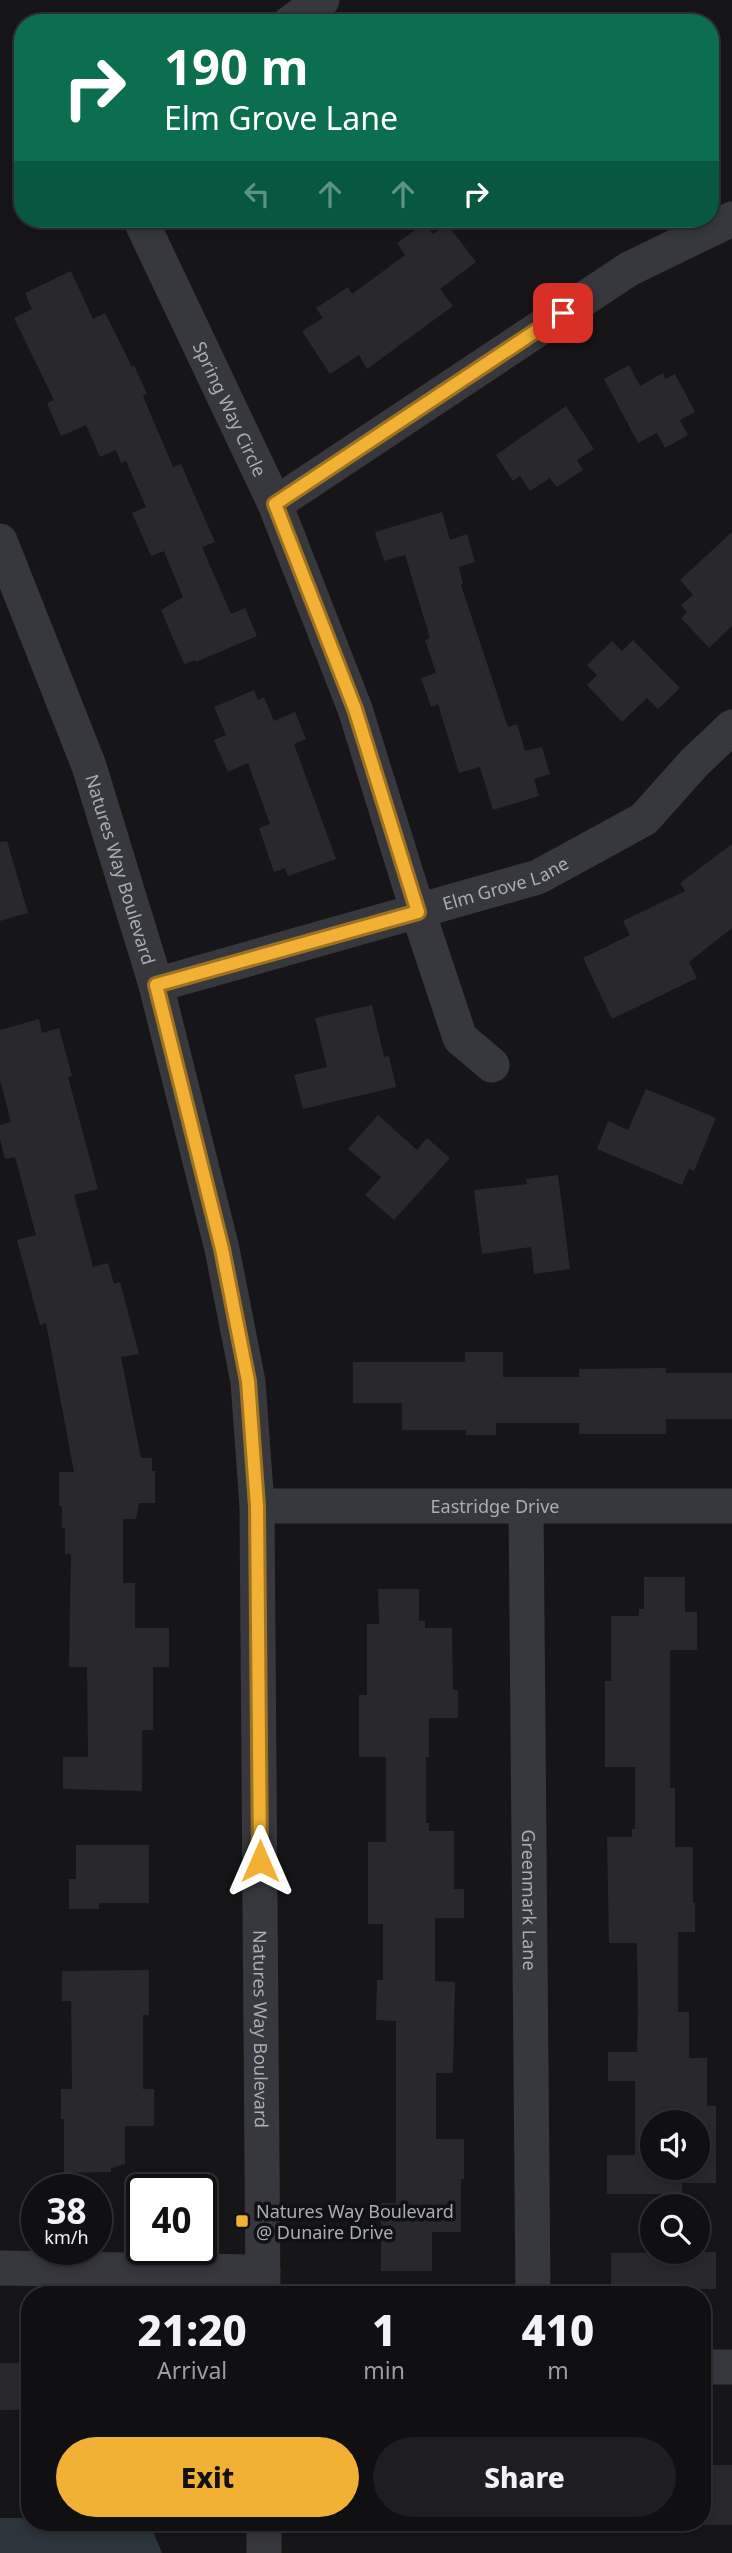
<!DOCTYPE html>
<html lang="en">
<head>
<meta charset="utf-8">
<style>
  :root { --surface:#101012; --page:#1e1e20; --text:#f1f3f6; --muted:#9c9d9f; --line:#303032; --accent:#f2b134 }
  body { margin:0; font-family:"Noto Sans",sans-serif; background:var(--page); color:var(--text); height:100vh; display:flex; flex-direction:column; font-size:26px; white-space:nowrap }
  * { box-sizing:border-box; margin:0 }
  p { font-size:23px; color:var(--muted) }
  .icon { flex:none; width:38px; height:38px; fill:none; stroke:currentColor; stroke-width:2; stroke-linecap:round; stroke-linejoin:round }
  .map { position:relative; flex:1; overflow:hidden }
  .sheet { position:absolute; left:21px; top:2286px; width:690px; height:245px; display:flex; flex-direction:column; background:var(--surface); border-radius:28px; box-shadow:0 4px 10px #0003,0 0 0 2px var(--line) }
  .sheet>* { flex:none }
  .guide { position:absolute; left:14px; top:14px; width:705px; height:214px; border-radius:28px; box-shadow:0 4px 10px #0003,0 0 0 2px var(--line); background:#0b6e4f; color:#fff; overflow:hidden }
  .tools { position:absolute; left:640px; top:2110px; display:grid; gap:14px }
  .tools a { display:grid; place-items:center; width:70px; height:70px; border-radius:50%; background:var(--surface); box-shadow:0 4px 10px #0003,0 0 0 2px var(--line); font-size:35px }
  .speed { position:absolute; left:21px; top:2174px; display:flex; gap:14px; font-size:35px; font-weight:700; text-align:center }
  .speed>* { display:grid; place-content:center; width:91px; height:91px; border-radius:50%; background:var(--surface); box-shadow:0 4px 10px #0003,0 0 0 2px var(--line); line-height:1 }
  .speed small { font-size:18px; font-weight:400 }
  .speed .limit { border:4px solid #111; border-radius:10px; background:#fff; color:#111 }
  .pin { position:absolute; display:grid; place-items:center; width:60px; height:60px; color:#fff; margin:-30px; border-radius:14px; box-shadow:0 4px 10px #0006 }
  .me { position:absolute; width:77px; margin:-38px; rotate:0deg; stroke-linejoin:round; filter:drop-shadow(0 0 5px #0008) }
  .turn { display:flex; align-items:center; gap:24px; height:147px; padding:0 35px; font-size:32px }
  .turn .icon { width:91px; height:91px; stroke-width:2.5 }
  .turn b { display:block; font-size:49px; line-height:60px }
  .lanes { display:flex; align-items:center; height:66px; padding:0 35px; background:#0003; justify-content:center; gap:35px; direction:ltr }
  .lanes .off { opacity:.35 }
  .eta { display:flex; justify-content:space-evenly; align-items:center; height:119px; text-align:center }
  .eta b { font-size:42px; font-weight:800; line-height:49px }
  .button { display:flex; gap:14px; margin-top:auto; padding:14px 35px }
  .button a { flex:1; height:80px; border-radius:42px; background:var(--accent); color:#111; font-size:28px; font-weight:800; line-height:80px; text-align:center }
  .button a+a { background:var(--page); color:var(--text) }
  .map>svg:first-child { display:block }
</style>
</head>
<body>
<div class="map">
<svg width="732" height="2553" viewBox="0 0 732 2553">
  <rect width="100%" height="100%" fill="#161618"/>
  <!-- water -->
  <path fill="#2c353c" d="M0,2518H30V2522H137L153,2531L162,2553H0Z"/>
  <!-- building -->
  <path fill="#29292c" fill-rule="evenodd" d="M425,223L433,234L447,224L476,262L440,289L453,306L367,369L359,355L330,374L302,331L323,318L316,308L348,287L352,294L405,255L397,243Z
    M71,271L93,319L105,313L132,367L134,365L147,394L143,396L173,467L181,464L215,542L202,547L231,614L245,608L257,636L196,662L195,660L184,664L161,610L183,597L164,551L151,556L132,513L146,507L126,461L121,463L116,450L100,457L86,425L61,436L47,403L54,400L14,318L32,309L25,293Z
    M629,365L640,386L663,373L665,379L675,374L695,412L680,420L688,435L665,448L657,433L638,443L604,379Z
    M566,406L594,449L577,460L583,470L557,487L550,478L530,491L520,476L513,481L496,455Z
    M442,512L450,540L467,534L475,562L459,567L463,584L461,585L508,727L517,724L525,751L542,747L550,774L534,779L539,796L493,810L480,767L459,773L438,704L431,707L421,678L436,673L425,640L430,638L405,555L384,561L375,532Z
    M732,532V626L709,648L681,618L687,612L681,605L693,595L680,580Z
    M633,640L680,688L658,709L647,698L622,722L587,685L597,675L587,665L612,641L622,651Z
    M254,690L258,700L264,697L274,721L295,712L306,739L294,744L336,859L288,876L285,868L274,872L259,828L270,824L248,763L228,772L214,740L226,735L214,707Z
    M7,841L28,913L0,921V842Z
    M732,844V928L689,962L697,978L612,1019L583,958L630,935L623,921L685,891L680,883Z
    M372,1005L384,1057L389,1056L396,1087L303,1109L294,1075L327,1067L315,1018Z
    M39,1019L42,1033L59,1028L72,1076L68,1077L98,1189L74,1195L93,1267L108,1263L114,1284L120,1282L139,1354L121,1357L141,1458H152V1471H155V1503H139L136,1519H123V1583H135V1628H169V1667H153V1730H142V1791L63,1789V1757H88L87,1667H69L71,1554H65V1528H62V1506H59V1472H74L46,1323L40,1325L17,1240L36,1235L15,1157L5,1159L0,1139V1125L11,1122L0,1080V1030Z
    M646,1089L716,1118L694,1171L689,1169L682,1185L597,1149L608,1121L628,1130Z
    M378,1115L417,1150L427,1138L450,1158L394,1220L365,1195L381,1177L348,1149Z
    M558,1175L570,1269L534,1274L531,1247L482,1254L474,1190L527,1184L526,1179Z
    M465,1352H503V1377H579V1369L666,1368V1373H732V1419H666V1434H579V1423H496V1435H466V1430H402V1403H353V1362H465Z
    M644,1577H685V1612H697V1650H670V1788H675V1847H693V1903H695V1932H678V2012H689V2058H707V2106H716V2183H682V2194H607V2155H635V2081H608V2052H637L638,2012L637,1943H609L607,1837H632V1829H635V1767H605V1681H611V1616H639V1609H644ZM653,2123H698V2168H653Z
    M378,1589H419V1621H425V1628H452L453,1690H458V1718H429V1757H426V1823H429V1831H454V1889H464V1918H435V1981L455,1982L453,2073H436V2139H464V2179H461V2232H432V2271H381V2203H396V2021L376,2020L377,1980H383V1924H368V1842H386V1757H359V1695H367V1624H379Z
    M76,1845H149V1903H99V1909H69V1879H76Z
    M149,1970V2015H143V2089H154V2126H125V2164L111,2168V2172L64,2173V2119H61V2089H72L71,2001H62V1971Z
    M698,2252H716V2289H673V2294H640V2290H611V2253Z
    M0,2363H30V2410H0Z
    M702,2465H732V2525H704V2513H702Z"/>
  <g fill="none" stroke-linecap="round" stroke-linejoin="round">
    <!-- minor -->
    <g stroke="#37383d" stroke-width="35">
      <path d="M290,23L322,0"/>
      <path id="s1" d="M140,219L275,504L355,709L418,912L460,1038L492,1065"/>
      <path d="M275,504L629,269L732,219"/>
      <path id="s2" d="M0,541L89,766L156,985L222,1249L248,1382L257,1506L263,2294"/>
      <path id="s3" d="M156,985L538,877L644,819L694,763L732,727"/>
      <path id="s4" d="M257,1506H732"/>
      <path id="s5" d="M526,1506L533,2294"/>
      <path d="M0,2268L263,2272"/>
      <path d="M702,2367H732"/>
      <path d="M264,2522V2553"/>
    </g>
  </g>
  <g fill="none" stroke-linecap="round" stroke-linejoin="round">
    <defs>
      <path id="route" d="M260,1861L257,1506L248,1381L222,1249L156,985L418,912L355,709L275,504L563,313"/>
    </defs>
    <!-- route casing -->
    <use href="#route" stroke="#9d7322" stroke-width="18"/>
    <!-- route -->
    <use href="#route" stroke="#f2b134" stroke-width="12"/>
  </g>
  <!-- markers -->
  <rect fill="#f2b134" stroke="#111113" stroke-width="2.5" x="235" y="2214" width="14" height="14" rx="3.5"/>
  <g text-anchor="middle" dominant-baseline="central" stroke-width="7" stroke-linejoin="round" paint-order="stroke">
    <!-- street labels -->
    <g font-size="18" fill="#a8adb8" stroke="#111113">
      <text stroke="none"><textPath href="#s1" startOffset="210">Spring Way Circle</textPath></text>
      <text stroke="none"><textPath href="#s2" startOffset="350">Natures Way Boulevard</textPath></text>
      <text stroke="none"><textPath href="#s3" startOffset="364">Elm Grove Lane</textPath></text>
      <text stroke="none"><textPath href="#s4" startOffset="238">Eastridge Drive</textPath></text>
      <text stroke="none"><textPath href="#s5" startOffset="394">Greenmark Lane</textPath></text>
      <text stroke="none"><textPath href="#s2" startOffset="1526">Natures Way Boulevard</textPath></text>
    </g>
    <!-- poi labels -->
    <g font-size="18" fill="#a8adb8" stroke="#111113" text-anchor="start">
      <text x="256" y="2211">Natures Way Boulevard<tspan x="256" dy="21">@ Dunaire Drive</tspan></text>
    </g>
  </g>
</svg>
<div class="tools">
<a><svg class="icon" aria-label="sound" viewBox="0 0 24 24"><path d="M4 9h4l5-4v14l-5-4H4zM17 9q2 3 0 6"/></svg></a>
<a><svg class="icon" aria-label="search" viewBox="0 0 24 24"><circle cx="10" cy="10" r="6"/><path d="M15 15l6 6"/></svg></a>
</div>
<div class="speed"><div>38<small>km/h</small></div><div class="limit">40</div></div>
<div class="pin" style="left:563px;top:313px;background:#d93025"><svg class="icon" aria-label="arrive" viewBox="0 0 24 24"><path d="M6 21V4h12l-3 4 3 4H6"/></svg></div>
<svg class="me" style="left:260px;top:1861px" viewBox="-20 -20 40 40"><path d="M0-17L14 15 0 8-14 15z" fill="#f2b134" stroke="#fff" stroke-width="4"/></svg>
<div class="guide">
<div class="turn"><svg class="icon" aria-label="right" viewBox="0 0 24 24"><path d="M7 20v-9h11M14 6l5 5-5 5"/></svg><div><b>190 m</b>Elm Grove Lane</div></div>
<div class="lanes"><svg class="icon off" aria-label="left" viewBox="0 0 24 24"><path d="M17 20v-9H6M10 6l-5 5 5 5"/></svg><svg class="icon off" aria-label="ahead" viewBox="0 0 24 24"><path d="M12 20V5M6 11l6-6 6 6"/></svg><svg class="icon off" aria-label="ahead" viewBox="0 0 24 24"><path d="M12 20V5M6 11l6-6 6 6"/></svg><svg class="icon" aria-label="right" viewBox="0 0 24 24"><path d="M7 20v-9h11M14 6l5 5-5 5"/></svg></div>
</div>
<section class="sheet">
<div class="eta">
<div><b>21:20</b><p>Arrival</p></div>
<div><b>1</b><p>min</p></div>
<div><b>410</b><p>m</p></div>
</div>
<div class="button"><a>Exit</a><a>Share</a></div>
</section>
</div>
</body>
</html>
